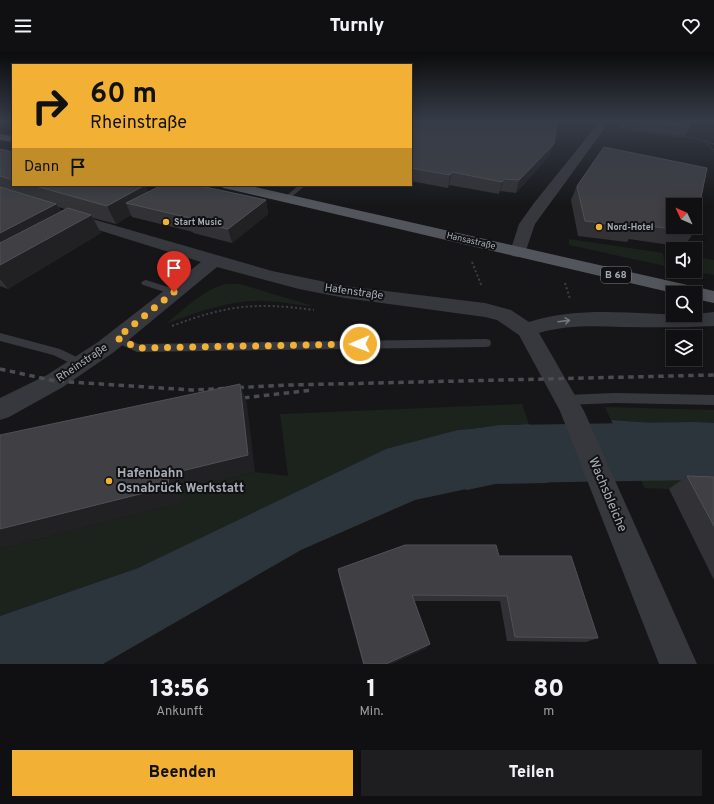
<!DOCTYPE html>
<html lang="de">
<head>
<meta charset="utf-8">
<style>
  :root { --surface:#101012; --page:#1e1e20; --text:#f1f3f6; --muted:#9c9d9f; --line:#303032; --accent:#f2b134 }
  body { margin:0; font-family:Overpass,sans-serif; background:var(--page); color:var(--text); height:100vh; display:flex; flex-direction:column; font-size:15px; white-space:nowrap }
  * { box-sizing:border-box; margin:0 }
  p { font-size:13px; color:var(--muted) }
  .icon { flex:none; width:22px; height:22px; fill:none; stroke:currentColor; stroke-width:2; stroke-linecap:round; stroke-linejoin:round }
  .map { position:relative; height:612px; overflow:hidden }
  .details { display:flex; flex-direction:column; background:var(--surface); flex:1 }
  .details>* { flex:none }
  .banner { position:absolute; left:12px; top:12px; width:400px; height:122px; border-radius:0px; box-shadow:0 2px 10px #0003,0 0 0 1px var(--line); background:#f2b134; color:#111; overflow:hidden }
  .needle { width:26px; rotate:314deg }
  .tools { position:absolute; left:666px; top:146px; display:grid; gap:8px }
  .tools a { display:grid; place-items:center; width:36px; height:36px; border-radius:0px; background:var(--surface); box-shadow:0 2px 10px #0003,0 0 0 1px var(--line); font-size:20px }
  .pin { position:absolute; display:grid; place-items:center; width:34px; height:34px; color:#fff; margin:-41px -17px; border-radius:50% 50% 50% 0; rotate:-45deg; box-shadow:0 0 4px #0007 }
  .pin .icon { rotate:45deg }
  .me { position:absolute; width:44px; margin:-22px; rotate:269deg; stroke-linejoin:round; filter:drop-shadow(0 0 3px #0008) }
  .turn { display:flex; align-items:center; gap:14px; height:84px; padding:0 12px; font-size:18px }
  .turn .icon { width:52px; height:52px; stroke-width:2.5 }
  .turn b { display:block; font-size:28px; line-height:34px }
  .then { display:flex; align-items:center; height:38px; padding:0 12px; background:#0003; gap:8px; font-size:15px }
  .eta { display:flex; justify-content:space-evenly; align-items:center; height:68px; text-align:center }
  .eta b { font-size:24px; font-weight:800; line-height:28px }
  .action { display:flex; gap:8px; margin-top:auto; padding:8px 12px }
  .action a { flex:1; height:46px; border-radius:0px; background:var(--accent); color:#111; font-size:16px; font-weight:800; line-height:46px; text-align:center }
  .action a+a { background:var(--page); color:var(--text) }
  header { display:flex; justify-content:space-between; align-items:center; height:52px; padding:0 12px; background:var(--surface); font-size:18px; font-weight:800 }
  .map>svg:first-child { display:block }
</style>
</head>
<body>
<header><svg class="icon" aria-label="menu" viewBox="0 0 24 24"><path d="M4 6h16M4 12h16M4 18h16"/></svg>Turnly<svg class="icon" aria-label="heart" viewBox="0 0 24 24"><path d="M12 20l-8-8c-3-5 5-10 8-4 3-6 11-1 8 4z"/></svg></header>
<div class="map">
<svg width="714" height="612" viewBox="0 0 714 612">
  <rect width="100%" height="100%" fill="#161618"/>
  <!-- green -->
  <path fill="#1c231d" d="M569,187L663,201L665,214L569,193Z
    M695,205L714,208V223L690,219H695Z
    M225,232H240L313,254C298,253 282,250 267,249C233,247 197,260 166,272C184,257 202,239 225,232Z
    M522,352L529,372L458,378L138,516L0,564V497L181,451V438L255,420L288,424L280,362Z
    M605,355L714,358V375L611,368Z
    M640,426L714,428L669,437L645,436Z"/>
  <!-- water -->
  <path fill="#2c353c" d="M611,368L714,375V428L640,426Z
    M529,372L548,431L490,432L415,448L301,498L103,612H0V564L138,516L386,397L458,378Z"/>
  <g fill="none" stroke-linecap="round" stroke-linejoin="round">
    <!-- river -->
    <path fill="#2c353c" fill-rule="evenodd" d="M695,370L714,371V429L695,428L500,431L467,438L444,429L434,408L444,387L467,378L500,373Z"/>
    <!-- path-far1 -->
    <path stroke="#3d3f44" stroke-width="1.5" stroke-dasharray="1 1.5" stroke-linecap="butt" d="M622,78L694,86L705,89L714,99
      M706,89L714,92"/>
    <!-- path -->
    <path stroke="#3d3f44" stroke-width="2" stroke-dasharray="2 2.5" stroke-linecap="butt" d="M472,210L482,235
      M565,231L570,247
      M172,274C227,253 256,250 314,258"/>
    <!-- service -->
    <path fill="#37383d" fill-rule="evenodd" d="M299,133H306L289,147H285V145Z
      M146,228L177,238L179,240L174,243L143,233L141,231L143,229Z
      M0,281L60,297L85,309L87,312L85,315L81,316L53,303L0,289Z
      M117,282L138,292L486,287L490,288L491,291L490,294L486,295L137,300L113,289L112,286L113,283Z
      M615,341L714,343V353L615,351L566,353L562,351L560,348L562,345L566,343Z"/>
    <!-- minor -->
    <path fill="#37383d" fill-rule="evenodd" d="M600,69H610L535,172L524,204L518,205L512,204L510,200L519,172L534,151Z
      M68,160L272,219L345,234L485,251L511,258L529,270C583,253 641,263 695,263V262L714,260V274C683,276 653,275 622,275C594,274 566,273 539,281L584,359L697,612H659L560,359L519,283L497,268L485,265L345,246L299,237L217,215L114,300L63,335L9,365L0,368V346L47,323L98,290L201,210L63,167L61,164L63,161Z"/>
    <!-- primary -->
    <path fill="#53555c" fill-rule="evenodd" d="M0,82L13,84V90L0,88Z
      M221,133H246L714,239V251L695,247V241H673L228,137L223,136Z"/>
    <!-- rail -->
    <path stroke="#4a4c52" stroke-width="3.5" stroke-dasharray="5.5 4.5" stroke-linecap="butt" d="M0,317L55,329L192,338L290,333L714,323
      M234,347L313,338"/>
  </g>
  <!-- wall -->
  <path fill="#323236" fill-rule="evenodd" d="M411,69L549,104L516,141L500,139L499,142L449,133L448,136L411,129Z
    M622,69H690V75L685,84L619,76Z
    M0,97L13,100V133H145L148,140L266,148L268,162L232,191L193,181V180L132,165L131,163L116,172L93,166L101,181L8,237L0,234ZM58,155L65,157L61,159Z
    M577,134L694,180L684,195L629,187L627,190L578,184L571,148Z
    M687,424L714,425V528L669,437Z
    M499,504L598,586L586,590L507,589L500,549H414L426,596L391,612H363L339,524L338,517Z"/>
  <!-- shaded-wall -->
  <path fill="#212124" d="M554,92L549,104L516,141L519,128Z
    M452,120L449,133L448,136L450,123Z
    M504,127L499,142L502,130Z
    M145,133L152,151H126L131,163L116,172L107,154Z
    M266,148L268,162L232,191L228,177Z
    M56,152L67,171L10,202L0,189V181Z
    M91,163L101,181L8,237L0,227V213Z
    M240,332L247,351L255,420L181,438V451L0,497V477L169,422Z
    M430,592L426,596L391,612H386Z"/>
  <!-- building -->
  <path fill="#3f3f44" stroke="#4f5156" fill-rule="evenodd" d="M411,69H557L554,92L519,128L504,127L502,130L452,120L450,123L411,116Z
    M632,69H690V75Z
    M604,95L707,116L694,180L635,172L636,175L585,169L577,134ZM673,153H695V175H673Z
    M0,97L13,100V128L0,124Z
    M32,133H145L107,154Z
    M162,133H196L266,148L228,177L188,167L190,166L126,151Z
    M0,135L56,152L0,181Z
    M68,156L91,163L0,213V191Z
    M240,332L248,403L169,422L168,435L0,477V383Z
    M687,424L714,425V474Z
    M405,493H496L499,504H571L598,586L515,585L507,544L412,543L430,592L386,612H364L338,517Z"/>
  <!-- one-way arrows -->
  <defs><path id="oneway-shaft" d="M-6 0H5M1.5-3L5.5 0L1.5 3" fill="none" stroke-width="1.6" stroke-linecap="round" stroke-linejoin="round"/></defs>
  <use stroke="#757881" href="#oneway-shaft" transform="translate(564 269) rotate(-7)"/>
  <!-- sky -->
  <linearGradient id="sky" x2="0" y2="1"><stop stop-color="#0c0c0d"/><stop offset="0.45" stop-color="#363c48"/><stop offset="1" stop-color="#363c48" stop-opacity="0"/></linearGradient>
  <rect width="714" height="154" fill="url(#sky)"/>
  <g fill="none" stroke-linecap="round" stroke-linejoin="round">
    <!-- route -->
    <path stroke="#f2b134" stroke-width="7" stroke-dasharray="0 12.6" d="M174,240L117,286L138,296L360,292"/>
  </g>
  <!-- markers -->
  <g fill="#f2b134" stroke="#111113" stroke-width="1.5">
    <circle cx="166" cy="170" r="4"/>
    <circle cx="599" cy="175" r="4"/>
    <circle cx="109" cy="429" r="4"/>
  </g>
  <g text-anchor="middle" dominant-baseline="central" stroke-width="4" stroke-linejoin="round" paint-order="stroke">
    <!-- far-poi labels -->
    <g font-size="9" font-weight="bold" fill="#a8adb8" stroke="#111113" text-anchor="start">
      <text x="174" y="170">Start Music</text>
      <text x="607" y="175">Nord-Hotel</text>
    </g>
    <!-- far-street labels -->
    <g font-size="9" fill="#a8adb8" stroke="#111113">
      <text transform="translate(471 189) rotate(13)">Hansastraße</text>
    </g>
    <!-- shield labels -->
    <rect fill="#111113" stroke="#7b7e86" stroke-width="1" x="601" y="215" width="30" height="16" rx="3"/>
    <g font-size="10" font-weight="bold" fill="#a8adb8">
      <text x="616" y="223">B 68</text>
    </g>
    <!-- street labels -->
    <g font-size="11" fill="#a8adb8" stroke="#111113">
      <text transform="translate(354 240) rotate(8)">Hafenstraße</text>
      <text transform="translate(82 311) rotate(-34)">Rheinstraße</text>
    </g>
    <!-- near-poi labels -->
    <g font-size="13" font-weight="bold" fill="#a8adb8" stroke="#111113" text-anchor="start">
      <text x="117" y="422">Hafenbahn<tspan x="117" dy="15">Osnabrück Werkstatt</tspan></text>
    </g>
    <!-- near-street labels -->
    <g font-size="13" fill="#a8adb8" stroke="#111113">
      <text transform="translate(607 443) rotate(67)">Wachsbleiche</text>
    </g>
  </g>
</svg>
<div class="tools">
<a><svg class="needle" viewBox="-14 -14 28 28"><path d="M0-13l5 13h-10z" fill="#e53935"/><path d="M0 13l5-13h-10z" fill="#9c9d9f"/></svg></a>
<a><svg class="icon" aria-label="sound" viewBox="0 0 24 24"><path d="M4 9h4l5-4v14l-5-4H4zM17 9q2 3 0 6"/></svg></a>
<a><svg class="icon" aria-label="search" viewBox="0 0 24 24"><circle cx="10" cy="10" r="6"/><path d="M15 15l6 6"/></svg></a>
<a><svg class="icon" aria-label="layers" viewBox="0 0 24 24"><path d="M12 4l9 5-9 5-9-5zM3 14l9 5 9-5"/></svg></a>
</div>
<div class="pin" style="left:174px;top:240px;background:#d93025"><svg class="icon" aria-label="arrive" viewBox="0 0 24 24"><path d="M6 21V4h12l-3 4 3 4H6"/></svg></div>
<svg class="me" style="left:360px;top:292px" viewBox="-20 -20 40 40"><circle r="17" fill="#f2b134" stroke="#fff" stroke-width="3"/><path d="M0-11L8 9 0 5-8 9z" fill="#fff"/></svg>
<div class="banner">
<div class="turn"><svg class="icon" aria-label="right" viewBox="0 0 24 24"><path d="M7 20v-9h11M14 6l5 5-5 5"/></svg><div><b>60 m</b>Rheinstraße</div></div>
<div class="then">Dann<svg class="icon" aria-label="arrive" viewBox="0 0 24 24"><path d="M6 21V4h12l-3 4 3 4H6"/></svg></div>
</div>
</div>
<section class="details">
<div class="eta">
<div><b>13:56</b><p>Ankunft</p></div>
<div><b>1</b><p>Min.</p></div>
<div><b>80</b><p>m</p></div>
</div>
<div class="action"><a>Beenden</a><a>Teilen</a></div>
</section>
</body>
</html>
